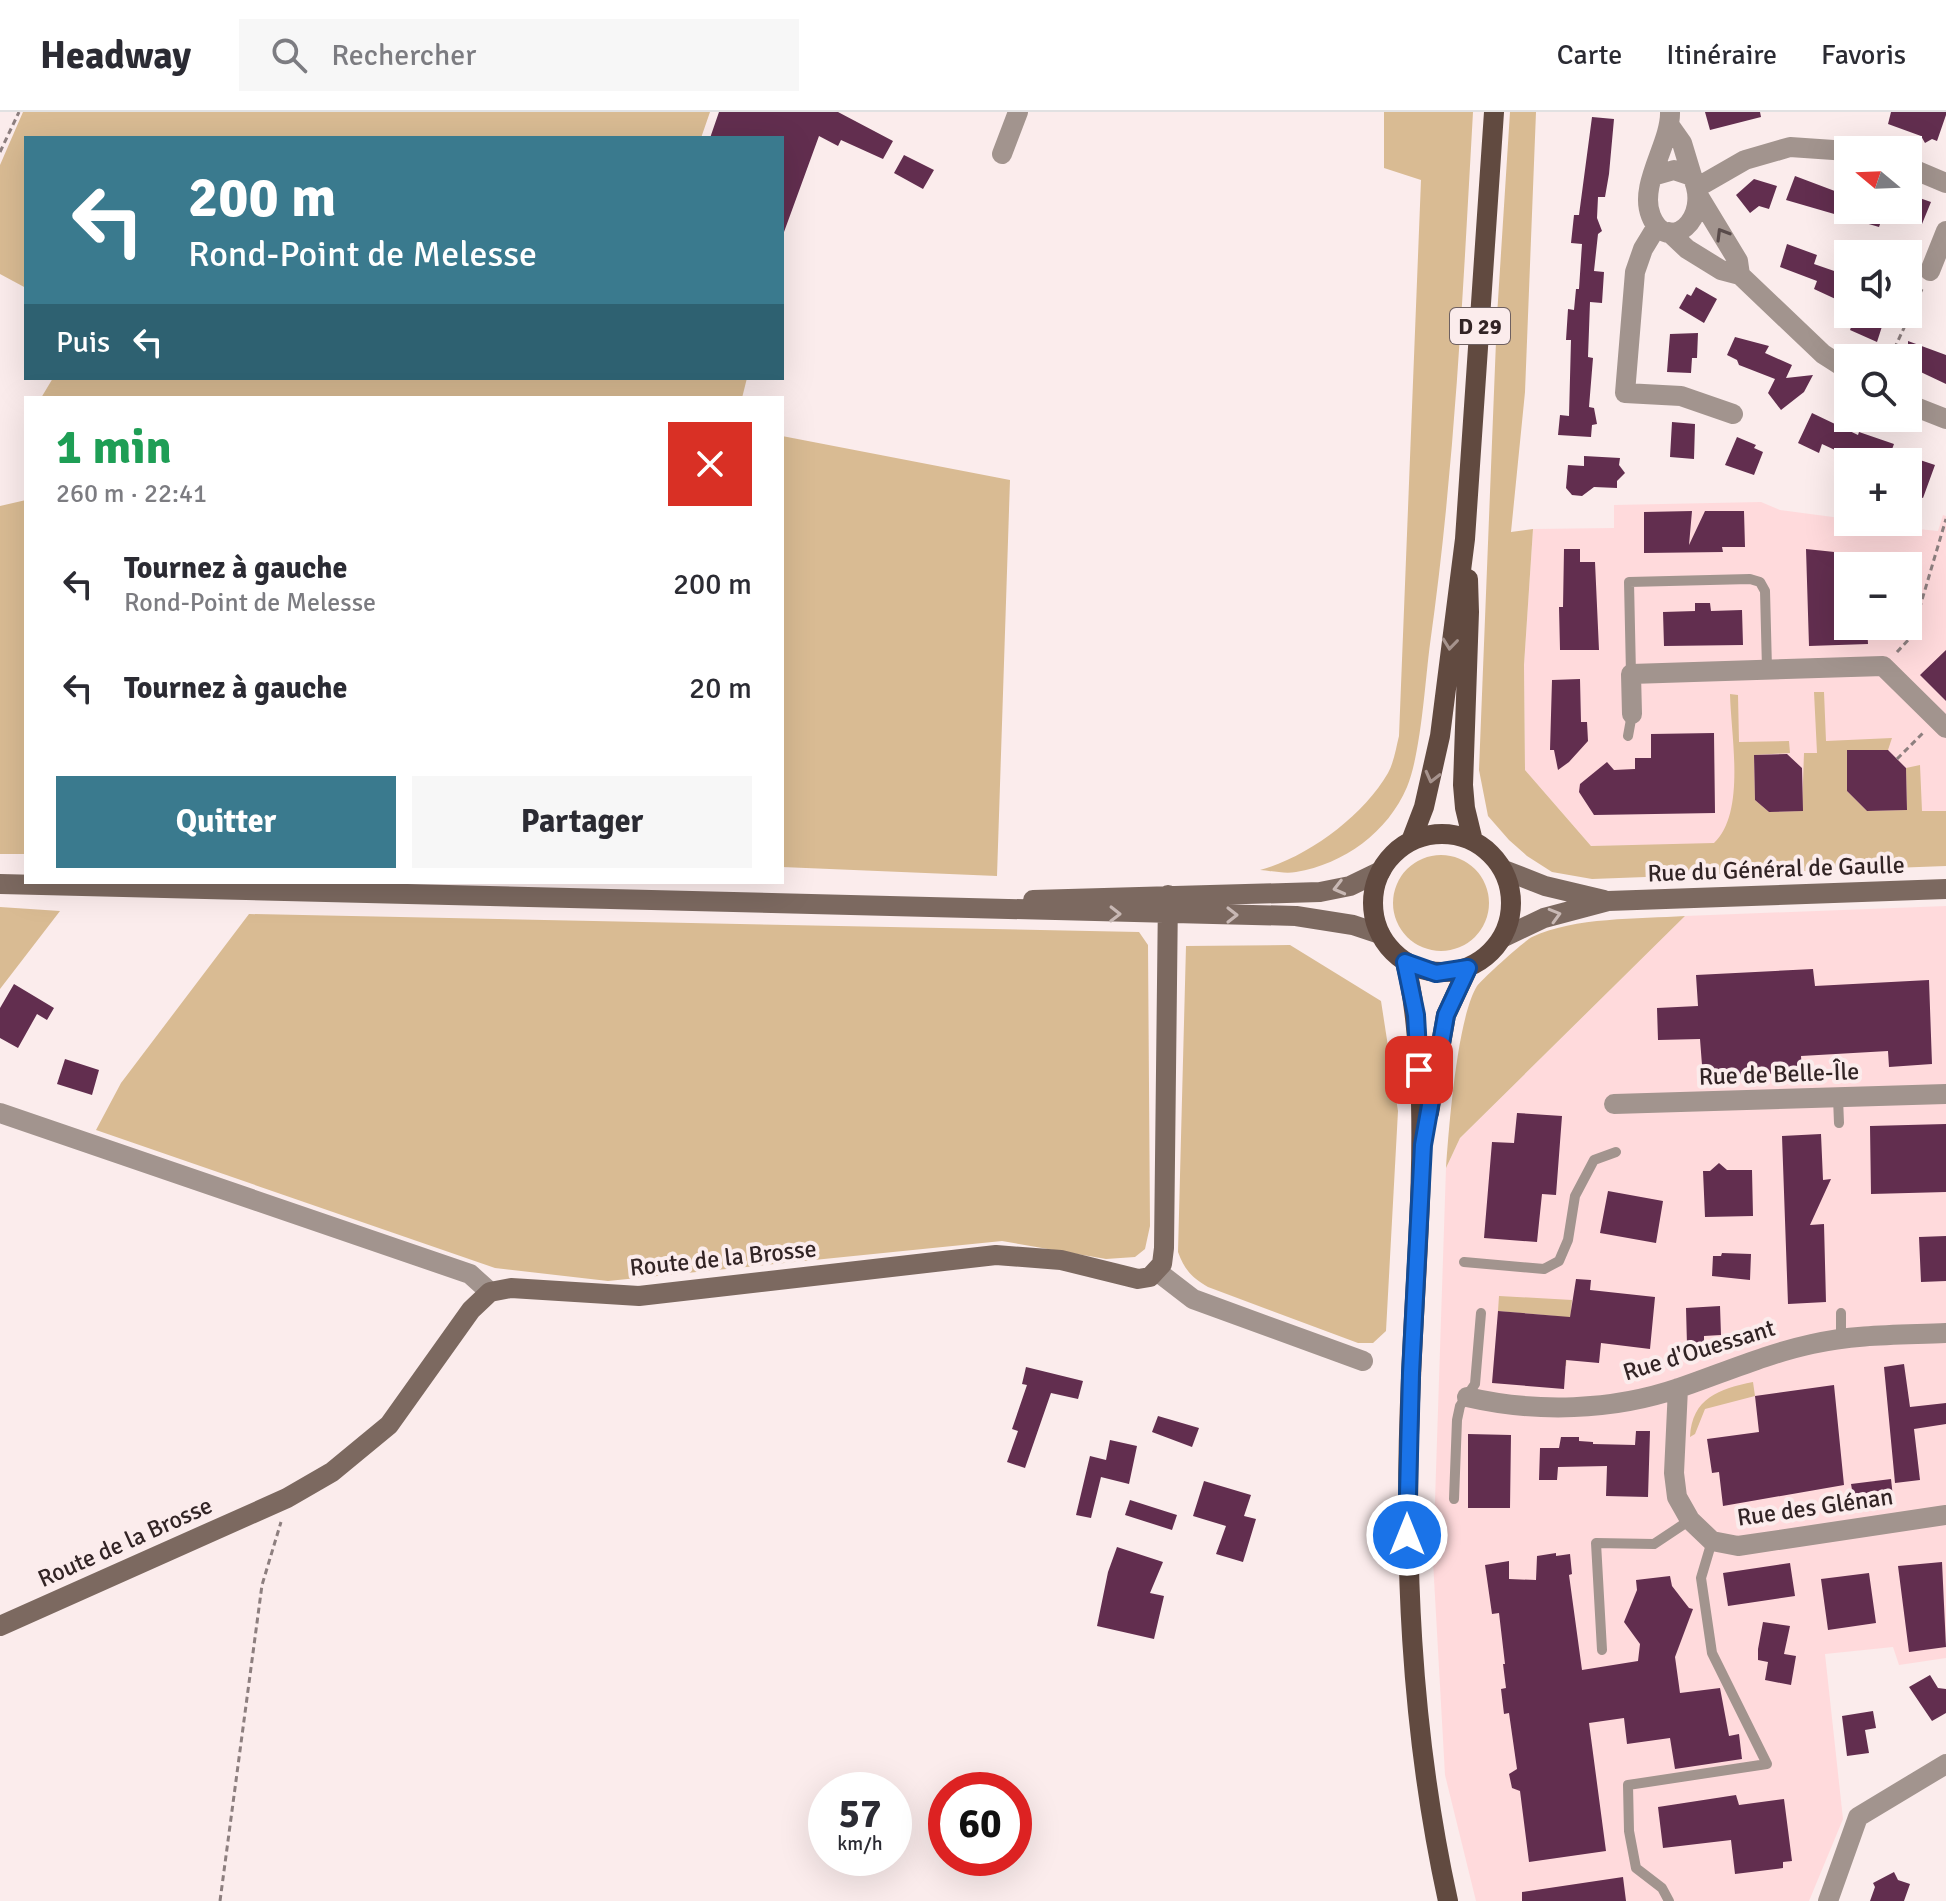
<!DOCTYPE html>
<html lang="fr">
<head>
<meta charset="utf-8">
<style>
  :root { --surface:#fff; --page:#f7f7f7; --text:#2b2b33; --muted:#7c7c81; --line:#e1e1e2; --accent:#3a7a8e }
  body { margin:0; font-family:Signika,sans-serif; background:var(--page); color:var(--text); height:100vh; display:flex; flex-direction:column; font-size:30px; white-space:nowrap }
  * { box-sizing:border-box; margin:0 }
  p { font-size:26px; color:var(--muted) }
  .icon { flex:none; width:44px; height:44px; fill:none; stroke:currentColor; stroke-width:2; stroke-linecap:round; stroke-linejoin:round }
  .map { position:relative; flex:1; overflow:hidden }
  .side { position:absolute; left:24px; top:284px; width:760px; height:488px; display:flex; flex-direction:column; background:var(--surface); border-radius:0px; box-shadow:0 8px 32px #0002 }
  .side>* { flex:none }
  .hud { position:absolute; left:24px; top:24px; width:760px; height:244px; border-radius:0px; box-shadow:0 8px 32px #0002; background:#3a7a8e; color:#fff; overflow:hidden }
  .needle { width:52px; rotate:289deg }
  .tools { position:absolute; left:1834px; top:24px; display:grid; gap:16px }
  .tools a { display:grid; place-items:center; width:88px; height:88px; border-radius:0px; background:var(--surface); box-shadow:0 8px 32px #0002; font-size:40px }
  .speed { position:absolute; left:808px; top:1660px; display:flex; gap:16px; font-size:40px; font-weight:700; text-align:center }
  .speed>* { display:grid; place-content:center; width:104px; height:104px; border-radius:50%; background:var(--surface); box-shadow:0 8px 32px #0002; line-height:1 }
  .speed small { font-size:20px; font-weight:400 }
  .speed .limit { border:12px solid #d22; background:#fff; color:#111 }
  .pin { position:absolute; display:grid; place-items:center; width:68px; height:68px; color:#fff; margin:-34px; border-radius:16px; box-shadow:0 4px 12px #0006 }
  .me { position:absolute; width:88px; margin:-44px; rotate:0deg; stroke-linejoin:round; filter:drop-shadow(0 0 6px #0008) }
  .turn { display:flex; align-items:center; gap:28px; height:168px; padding:0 32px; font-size:36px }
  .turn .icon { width:104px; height:104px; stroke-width:2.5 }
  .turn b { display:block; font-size:56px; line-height:68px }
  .then { display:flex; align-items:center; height:76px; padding:0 32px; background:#0003; gap:16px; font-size:30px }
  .round { display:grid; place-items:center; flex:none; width:84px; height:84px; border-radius:0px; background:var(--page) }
  .summary { display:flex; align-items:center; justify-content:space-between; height:136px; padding:0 32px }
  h1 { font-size:48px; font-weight:800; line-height:60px; color:#1e9e55 }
  .button { display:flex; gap:16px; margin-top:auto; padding:16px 32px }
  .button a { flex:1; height:92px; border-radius:0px; background:var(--accent); color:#fff; font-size:32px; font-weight:800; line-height:92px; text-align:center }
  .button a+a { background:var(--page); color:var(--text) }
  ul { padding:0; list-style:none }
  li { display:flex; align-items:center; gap:24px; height:104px; padding:0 32px }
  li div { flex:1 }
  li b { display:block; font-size:30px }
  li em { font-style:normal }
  header { display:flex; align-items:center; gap:48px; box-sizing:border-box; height:112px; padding:0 40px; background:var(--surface); border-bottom:2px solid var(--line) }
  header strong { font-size:38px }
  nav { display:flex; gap:44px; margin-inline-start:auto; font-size:28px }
  .search { width:560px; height:72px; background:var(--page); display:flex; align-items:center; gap:20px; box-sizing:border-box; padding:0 28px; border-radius:0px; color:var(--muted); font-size:30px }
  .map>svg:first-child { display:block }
</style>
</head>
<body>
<header>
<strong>Headway</strong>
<div class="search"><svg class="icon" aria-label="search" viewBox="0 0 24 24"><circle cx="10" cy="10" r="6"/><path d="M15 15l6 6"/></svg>Rechercher</div>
<nav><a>Carte</a><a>Itinéraire</a><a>Favoris</a></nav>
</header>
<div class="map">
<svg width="1946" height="1789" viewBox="0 0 1946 1789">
  <rect width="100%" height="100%" fill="#fbecec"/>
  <!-- built -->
  <path fill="#ffdadc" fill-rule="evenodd" d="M1761,390L1780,398L1848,407V410L1938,419L1943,403L1946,404V749L1689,733L1591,734L1525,658L1524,553L1533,417L1614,416V393ZM1848,454H1908V514H1848Z
    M1946,794V1546L1899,1553L1893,1535L1825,1542L1843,1707L1809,1789H1476L1445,1663L1433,1449L1446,1056L1460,1026L1685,804Z"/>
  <!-- green -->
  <path fill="#d9bb93" d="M23,0H710L701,26H26V176L0,162V53Z
    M1384,0H1473C1463,177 1455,355 1430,532C1425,570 1421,641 1407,675C1388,720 1344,752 1296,760C1285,762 1272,759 1260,758C1308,745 1363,704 1388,661C1394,650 1396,636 1399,624L1421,68L1384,56Z
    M1510,0H1536L1525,280L1511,420L1533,417L1524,553L1525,658L1591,734L1714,731C1746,701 1731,625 1730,582L1738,583L1739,630L1789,629L1790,641L1754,643L1755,688L1769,700L1802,699L1804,641H1817L1814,580H1824L1826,629L1892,626L1888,638H1847V679L1867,699L1907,698L1906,656L1920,653L1922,699H1946V754L1592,767L1552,760L1527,744L1509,728L1488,704L1479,658L1497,204Z
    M53,266H747L742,286H41Z
    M782,324L1010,368L997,764L782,755Z
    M26,388V742H0V394Z
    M1393 791a48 48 0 1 1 96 0a48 48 0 1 1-96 0Z
    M0,795L60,799L0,877Z
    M249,802L1139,820L1148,833L1150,1114L1145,1137L1135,1145L1106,1147L1002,1129L608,1169L495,1156L96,1018L121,971Z
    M1685,804L1460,1026L1446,1056C1449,1015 1457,907 1477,874C1482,867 1524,829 1532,825C1574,805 1639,807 1685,804Z
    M1290,833L1381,889L1398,999L1386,1219L1373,1231H1358L1208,1175C1192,1166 1184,1157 1178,1140L1186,834Z
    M1499,1184L1572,1188L1566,1254L1551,1253L1555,1204L1498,1199Z
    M1753,1270L1755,1284L1705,1297L1695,1322L1690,1325C1692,1286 1719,1277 1753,1270Z"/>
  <!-- building -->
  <path fill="#622e4f" d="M719,0H838L893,29L883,47L841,28L838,34L819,24L784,120L782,26H710Z
    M1705,0H1760L1761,5L1710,18Z
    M1891,0H1946V3L1937,29L1932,27L1925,31L1921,24L1888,12Z
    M1592,5L1614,7L1609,62L1605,85H1598L1597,106L1602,119L1598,122L1594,159L1604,160L1602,191L1590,190L1588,245L1593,246L1589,295L1594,296L1597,312L1592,313L1591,325L1558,323L1560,303L1569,304L1571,228H1566L1568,197L1574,198L1576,177H1579L1582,132L1571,131L1574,103H1579Z
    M904,43L934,58L923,77L894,61Z
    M1795,64L1848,84V98H1885L1879,115L1786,88Z
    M1754,67L1777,74L1769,97L1759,94L1750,101L1736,83Z
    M1908,82L1931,90L1922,112L1908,107Z
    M1787,132L1817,143L1814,152L1840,161L1848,157V174L1842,190L1814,177L1817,169L1780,155Z
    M1696,175L1717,187L1704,211L1679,196L1687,182L1691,184Z
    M1856,202H1886L1877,230L1850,218Z
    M1698,221L1697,246H1692L1691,261L1667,260L1670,222Z
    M1735,225L1769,234L1765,241L1792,253L1786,266L1813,263L1804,280L1781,298L1768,281L1775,267L1739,253L1737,248L1727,243Z
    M1908,229L1946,243V272L1908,254Z
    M1812,301L1858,323L1859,320L1894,332L1888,348L1868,340L1864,350H1846L1848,344L1822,332L1819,341L1798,331Z
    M1672,310L1695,312L1694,347L1670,345Z
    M1737,325L1756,333L1754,336L1763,340L1754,363L1725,353Z
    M1584,344L1620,346L1619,353L1625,361L1617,369V376L1594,375L1582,384L1572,383L1566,376L1568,353L1584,354Z
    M1908,344L1935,353L1923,386L1908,381Z
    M1692,399L1689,433L1705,399H1744L1745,435H1722L1723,440L1644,441V400Z
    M1564,437H1580V450H1595L1599,538H1560L1559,495H1563Z
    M1806,437L1844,441V447H1848V514H1867L1868,532L1809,534Z
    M1695,491H1710L1711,499L1742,498L1743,533L1664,534L1663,500L1695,499Z
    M1946,538V589L1920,563Z
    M1580,567L1581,610H1587L1588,629L1569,650L1558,658L1554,638H1550L1552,568Z
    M1714,621L1715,701L1594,703L1579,680L1580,672L1607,650L1614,658L1635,657V646H1651V622Z
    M1847,638H1888L1906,656L1907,698L1867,699L1847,679Z
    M1787,642L1802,656L1803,699L1769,700L1755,688L1754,643Z
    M1813,857L1815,874L1929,868L1932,952L1889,955L1888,939L1801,944L1802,960L1703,966L1700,927L1658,928L1657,896L1698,894L1696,863Z
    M14,872L54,896L47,908L37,902L18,936L0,926V896Z
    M65,947L99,958L92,983L57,972Z
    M1517,1001L1562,1004L1556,1083L1542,1082L1537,1130L1484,1126L1492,1030L1514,1031Z
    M1946,1012V1080L1871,1082L1870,1014Z
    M1821,1022L1823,1068L1831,1067L1810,1113L1824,1112L1826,1190L1788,1192L1782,1024Z
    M1719,1051L1727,1058H1752L1753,1104L1705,1105L1703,1059H1710Z
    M1608,1079L1663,1089L1656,1131L1600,1121Z
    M1946,1124V1169L1921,1170L1919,1125Z
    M1722,1141L1751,1142L1750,1168L1712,1164L1713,1144H1721Z
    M1576,1167L1591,1168L1590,1178L1655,1185L1650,1237L1601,1231L1599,1251L1566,1248L1564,1277L1492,1271L1498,1199L1570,1205Z
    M1720,1194L1721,1223L1704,1224V1232L1687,1233L1686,1196Z
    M1904,1252L1910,1295L1946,1291V1312L1914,1317L1920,1368L1895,1371L1884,1255Z
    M1026,1255L1083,1269L1078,1287L1051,1281L1025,1356L1007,1350L1018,1319L1012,1317L1027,1273L1022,1272Z
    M1834,1273L1844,1373L1723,1394L1719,1360L1712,1361L1707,1327L1759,1320L1755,1284Z
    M1158,1304L1199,1316L1192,1335L1152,1320Z
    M1636,1319H1650L1648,1385L1606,1384L1607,1354L1558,1355L1557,1368H1539L1540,1336H1559L1561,1325H1579V1329L1593,1330V1332L1635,1333Z
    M1468,1322L1511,1323L1510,1396H1468Z
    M1110,1328L1137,1334L1129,1372L1101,1365L1091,1406L1076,1403L1090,1344L1106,1348Z
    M1891,1367L1893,1385L1854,1389L1851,1372Z
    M1204,1369L1251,1383L1244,1404L1256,1407L1243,1450L1216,1442L1226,1414L1193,1404Z
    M1130,1388L1177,1403L1172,1418L1125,1403Z
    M1117,1435L1163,1450L1150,1481L1164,1484L1154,1527L1097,1514L1108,1460Z
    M1556,1441V1444L1570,1442L1572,1462L1569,1463L1582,1558L1638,1549L1640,1532L1624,1510L1637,1478L1636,1468L1670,1464L1672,1474L1689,1496L1693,1497L1675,1545L1680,1581L1720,1576L1729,1624L1739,1622L1742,1647L1675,1657L1670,1626L1627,1632L1624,1606L1589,1611L1606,1739L1529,1750L1520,1679L1512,1676L1509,1662L1517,1657L1509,1601L1504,1602L1501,1577L1506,1576L1503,1552H1505L1499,1501L1492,1502L1485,1453L1509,1449V1467L1536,1468L1537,1444Z
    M1942,1450L1946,1535L1909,1540L1898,1454Z
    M1790,1451L1795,1484L1728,1494L1723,1461Z
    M1869,1461L1876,1511L1828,1518L1821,1467Z
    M1763,1510L1790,1514L1784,1542L1796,1544L1791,1573L1765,1568L1768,1550L1758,1548V1537Z
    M1930,1563L1938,1576L1946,1577V1601L1932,1609L1909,1575Z
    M1873,1599L1876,1616L1865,1618L1869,1641L1847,1644L1842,1604Z
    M1736,1683L1739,1693L1784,1687L1792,1749L1783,1750V1756L1735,1762L1731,1728L1663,1736L1658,1695Z
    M1894,1760L1898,1768L1910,1772L1904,1789H1870L1875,1775L1873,1771Z
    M1623,1765L1626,1789H1522V1780Z"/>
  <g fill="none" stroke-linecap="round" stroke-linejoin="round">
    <!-- path -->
    <path stroke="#8d7f7f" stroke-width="3" stroke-dasharray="6 4" stroke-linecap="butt" d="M0,40L19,0
      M1890,246L1922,177
      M1897,540L1911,525L1946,407
      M1897,647L1923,621
      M220,1789L262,1473L281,1410"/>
    <!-- lane -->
    <path stroke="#a2948e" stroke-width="10" d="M1631,562L1629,470L1750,467L1760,470L1765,479L1767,557
      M1628,624L1632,602
      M1838,986L1839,1011
      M1464,1150L1544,1157L1559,1149L1568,1128L1575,1084L1594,1048L1616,1040
      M1841,1226V1201
      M1454,1387L1457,1308L1460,1294L1475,1272L1481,1201
      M1602,1538L1596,1431L1654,1432L1690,1408
      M1669,1789L1662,1776L1636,1756L1629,1719L1628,1673L1767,1652L1712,1541L1701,1466L1712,1429"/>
    <!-- street -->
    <path stroke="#a2948e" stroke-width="20" d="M1670,14L1682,31L1692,64
      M1002,42L1018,0
      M1908,55L1946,71
      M1653,64L1674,58L1692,64C1713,107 1667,144 1651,104C1638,73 1671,31 1670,0
      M1698,75L1745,48L1790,35L1848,39
      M1698,83L1738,149L1740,163
      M1657,114L1643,137L1635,160L1625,281L1681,284L1733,302
      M1669,120L1687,137L1721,158L1740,163L1823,242L1848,258
      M1930,159L1946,119
      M1908,292L1946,307
      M1632,602L1631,562L1883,554L1946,616
      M1614,992L1946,982
      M0,1001L470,1162L490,1180
      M1158,1160L1193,1187L1363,1249
      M1678,1276L1674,1361L1677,1385L1690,1408L1712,1429L1738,1434L1946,1403
      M1467,1285C1536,1301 1612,1299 1679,1276C1723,1261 1766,1242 1812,1232C1856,1222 1902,1223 1946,1221
      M1828,1789L1858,1705L1946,1652"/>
    <!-- secondary -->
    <path stroke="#7c6960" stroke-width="20" d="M1504,758L1545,774L1604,788
      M0,772L1296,804L1353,813L1380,822
      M1033,788L1320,780L1350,774L1381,759
      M1504,825L1544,806L1608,789L1946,777
      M0,1514L287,1386L332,1360L389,1313L471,1198L490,1180L511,1176L639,1184L996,1143L1061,1148L1138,1167L1150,1165L1162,1152L1164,1136L1168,783"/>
    <!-- primary -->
    <path stroke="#614a40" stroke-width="20" d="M1468,467L1469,500L1463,673L1465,696L1473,729
      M1373 791a69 69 0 1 1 138 0a69 69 0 1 1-138 0Z
      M1411,729L1424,695L1440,624L1465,427L1494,0
      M1405,850C1415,888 1417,926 1420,964C1425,1065 1415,1165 1411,1266C1403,1442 1410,1616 1448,1789
      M1429,1001L1446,903L1468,856"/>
  </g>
  <!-- one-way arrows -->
  <defs><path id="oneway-chevron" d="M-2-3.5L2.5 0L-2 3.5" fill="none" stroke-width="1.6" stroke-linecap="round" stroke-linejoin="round" transform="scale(2)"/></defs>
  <use stroke="#594b4a" href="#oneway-chevron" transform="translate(1722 122) rotate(-121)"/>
  <g stroke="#a6938d">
    <use href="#oneway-chevron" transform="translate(1450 532) rotate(96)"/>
    <use href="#oneway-chevron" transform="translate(1432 665) rotate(104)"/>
  </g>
  <g stroke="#c8b8b4">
    <use href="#oneway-chevron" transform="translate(1339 776) rotate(166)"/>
    <use href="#oneway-chevron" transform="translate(1115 802) rotate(1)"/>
    <use href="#oneway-chevron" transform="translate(1232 803)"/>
    <use href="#oneway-chevron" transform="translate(1555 803) rotate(-16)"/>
  </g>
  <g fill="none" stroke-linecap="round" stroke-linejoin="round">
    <defs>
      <path id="route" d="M1407,1423L1411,1261L1423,1033L1446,903L1468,856L1436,861L1405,850L1416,903L1419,958"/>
    </defs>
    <!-- route casing -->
    <use href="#route" stroke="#114b97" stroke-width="20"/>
    <!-- route -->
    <use href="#route" stroke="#1a73e8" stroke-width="14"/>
  </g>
  <g text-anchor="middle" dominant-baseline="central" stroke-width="8" stroke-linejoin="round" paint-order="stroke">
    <!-- shield labels -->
    <rect fill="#fbecec" stroke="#6e6061" stroke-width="2" x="1450" y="196" width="60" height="36" rx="6"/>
    <g font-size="22" font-weight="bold" fill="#322425">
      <text x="1480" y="214">D 29</text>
    </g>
    <!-- street labels -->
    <g font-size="24" fill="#322425" stroke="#fbecec">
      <text transform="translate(1776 757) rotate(-2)">Rue du Général de Gaulle</text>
      <text transform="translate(1779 962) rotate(-2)">Rue de Belle-Île</text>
      <text transform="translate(723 1146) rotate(-6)">Route de la Brosse</text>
      <text transform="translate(1699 1238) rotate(-17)">Rue d'Ouessant</text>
      <text transform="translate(1815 1395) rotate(-8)">Rue des Glénan</text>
      <text transform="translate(125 1430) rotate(-24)">Route de la Brosse</text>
    </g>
  </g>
</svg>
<div class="tools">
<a><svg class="needle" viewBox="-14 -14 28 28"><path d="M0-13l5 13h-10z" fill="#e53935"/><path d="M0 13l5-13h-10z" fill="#7c7c81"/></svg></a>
<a><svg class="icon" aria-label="sound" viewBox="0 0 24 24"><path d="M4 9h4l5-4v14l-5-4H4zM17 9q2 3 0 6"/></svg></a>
<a><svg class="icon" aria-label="search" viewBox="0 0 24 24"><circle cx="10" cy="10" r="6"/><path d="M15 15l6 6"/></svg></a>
<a>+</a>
<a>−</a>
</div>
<div class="speed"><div>57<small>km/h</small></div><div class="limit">60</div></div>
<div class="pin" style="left:1419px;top:958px;background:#d93025"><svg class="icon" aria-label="arrive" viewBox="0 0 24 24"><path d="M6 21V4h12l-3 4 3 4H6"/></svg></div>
<svg class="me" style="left:1407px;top:1423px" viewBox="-20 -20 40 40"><circle r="17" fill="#1a73e8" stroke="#fff" stroke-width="3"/><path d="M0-11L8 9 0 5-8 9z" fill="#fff"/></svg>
<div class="hud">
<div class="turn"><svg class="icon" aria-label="left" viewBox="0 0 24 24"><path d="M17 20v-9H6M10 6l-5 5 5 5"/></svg><div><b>200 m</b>Rond-Point de Melesse</div></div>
<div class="then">Puis<svg class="icon" aria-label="left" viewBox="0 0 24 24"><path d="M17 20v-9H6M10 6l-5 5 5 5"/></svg></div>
</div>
<section class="side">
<div class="summary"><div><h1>1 min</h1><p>260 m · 22:41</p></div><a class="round" style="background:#d93025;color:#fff"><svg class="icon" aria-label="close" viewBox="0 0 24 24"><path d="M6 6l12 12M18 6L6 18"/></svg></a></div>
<ul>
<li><svg class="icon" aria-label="left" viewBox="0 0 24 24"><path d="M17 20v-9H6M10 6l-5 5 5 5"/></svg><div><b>Tournez à gauche</b><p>Rond-Point de Melesse</p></div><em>200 m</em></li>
<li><svg class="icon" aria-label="left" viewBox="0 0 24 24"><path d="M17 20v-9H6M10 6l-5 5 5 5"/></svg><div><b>Tournez à gauche</b></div><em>20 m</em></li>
</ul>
<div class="button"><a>Quitter</a><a>Partager</a></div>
</section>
</div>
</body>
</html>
